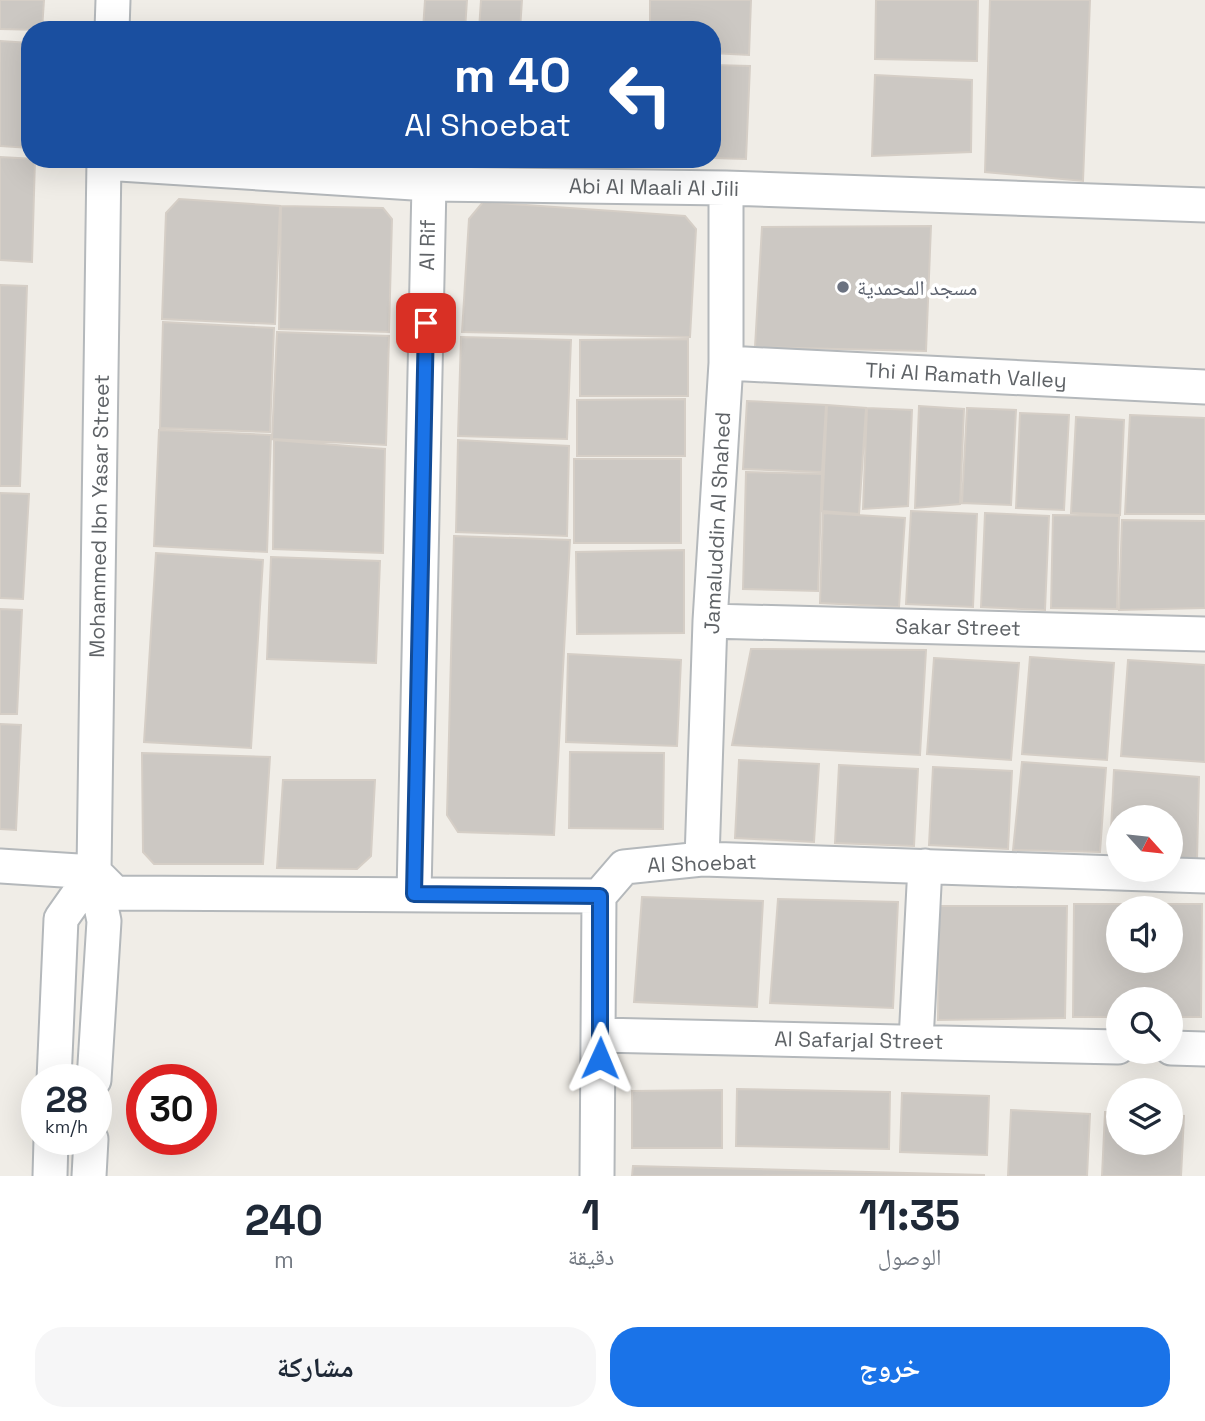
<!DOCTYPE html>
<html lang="ar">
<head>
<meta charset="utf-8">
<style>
  :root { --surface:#fff; --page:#f6f6f7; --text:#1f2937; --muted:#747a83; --accent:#1a73e8 }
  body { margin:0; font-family:"Space Grotesk","Noto Naskh Arabic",sans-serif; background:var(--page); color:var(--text); direction:rtl; height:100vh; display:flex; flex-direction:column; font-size:26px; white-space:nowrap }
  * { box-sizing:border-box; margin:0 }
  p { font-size:23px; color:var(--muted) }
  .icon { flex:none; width:38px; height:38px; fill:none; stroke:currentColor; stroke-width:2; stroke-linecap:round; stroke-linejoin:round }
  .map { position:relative; height:1176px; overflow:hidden; direction:ltr }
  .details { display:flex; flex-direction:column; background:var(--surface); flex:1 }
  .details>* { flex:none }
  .top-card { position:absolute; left:21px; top:21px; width:700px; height:147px; border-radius:28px; box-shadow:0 7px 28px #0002; direction:rtl; background:#1a4fa0; color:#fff; overflow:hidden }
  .needle { width:46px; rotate:117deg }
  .tools { position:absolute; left:1106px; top:805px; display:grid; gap:14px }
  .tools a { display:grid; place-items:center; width:77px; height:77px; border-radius:50%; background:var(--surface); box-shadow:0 7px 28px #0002; font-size:35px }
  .speed { position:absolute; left:21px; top:1064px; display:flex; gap:14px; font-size:35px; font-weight:700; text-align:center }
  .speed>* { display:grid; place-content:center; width:91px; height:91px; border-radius:50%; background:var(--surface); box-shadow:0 7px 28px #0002; line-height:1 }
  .speed small { font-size:18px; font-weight:400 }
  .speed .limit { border:10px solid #d22; background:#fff; color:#111 }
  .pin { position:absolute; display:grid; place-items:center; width:60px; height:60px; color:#fff; margin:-30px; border-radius:14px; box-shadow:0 4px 10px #0006 }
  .me { position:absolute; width:77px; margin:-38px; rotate:1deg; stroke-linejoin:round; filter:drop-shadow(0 0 5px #0008) }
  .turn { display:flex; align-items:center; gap:24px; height:147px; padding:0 35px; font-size:32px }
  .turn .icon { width:91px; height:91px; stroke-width:2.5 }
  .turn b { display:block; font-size:49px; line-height:60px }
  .eta { display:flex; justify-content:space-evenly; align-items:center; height:119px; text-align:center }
  .eta b { font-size:42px; font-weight:800; line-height:49px }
  .action { display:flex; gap:14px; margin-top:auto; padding:14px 35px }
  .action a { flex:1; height:80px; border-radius:28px; background:var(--accent); color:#fff; font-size:28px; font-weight:800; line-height:80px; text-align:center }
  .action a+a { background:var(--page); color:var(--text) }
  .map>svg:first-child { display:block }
</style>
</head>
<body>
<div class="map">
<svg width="1205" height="1176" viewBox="0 0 1205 1176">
  <rect width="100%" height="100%" fill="#f0ede7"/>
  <!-- building -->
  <path fill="#ccc8c3" stroke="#d5cec6" stroke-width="2" fill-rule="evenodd" d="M0,0H44L42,30L0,29Z
    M425,0H467L465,30H423Z
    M481,0H522L520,30H479Z
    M650,0H751L749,55L712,53V30H650Z
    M876,0H978L977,61L875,59Z
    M990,0H1090L1083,181L985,172Z
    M0,41L30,43V148L0,146Z
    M712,65L750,66L746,159L712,158Z
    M875,75L972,80L971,152L872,156Z
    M0,157L35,159L32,262L0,260Z
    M179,199L280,206L275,324L162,319L166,213Z
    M483,202L685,216L696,229L690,337L462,332L469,219Z
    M281,206L383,208L392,219L389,332L279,329Z
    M931,226L926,351L755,347L762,227Z
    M0,285L27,286L20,486H0Z
    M163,322L274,328L270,432L160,428Z
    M277,332L389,336L386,445L272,439Z
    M461,337L571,340L567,439L458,436Z
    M688,339V396H580V340Z
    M685,399V456H577V400Z
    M747,401L826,405L822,472L743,469Z
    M827,405L866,408L859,514L822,511Z
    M919,406L964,409L960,504L915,508Z
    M867,408L912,410L908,506L863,509Z
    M967,408L1016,410L1011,505L962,503Z
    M1020,413L1069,415L1064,510L1016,508Z
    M1130,415L1205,418V514H1125Z
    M1076,417L1124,420L1120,515L1071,513Z
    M159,430L271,435L267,552L154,546Z
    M274,440L385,449L383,553L273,549Z
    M458,440L569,446L567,536L456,532Z
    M574,459H681V543H574Z
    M746,472L822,474L818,591L743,589Z
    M0,493L29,494L23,599L0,598Z
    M911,511L977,514L973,607L906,604Z
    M823,513L905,518L899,607L820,603Z
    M985,513L1049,516L1045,610L981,607Z
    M1053,515L1119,516L1117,609L1051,608Z
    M1122,520L1205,521V608L1119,610Z
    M454,536L570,540L554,835L458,832L447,815Z
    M684,550V633L577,634L576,552Z
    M156,553L263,560L251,748L144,742Z
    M271,557L380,561L376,663L267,659Z
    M0,609L22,610L17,714H0Z
    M751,649L926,650L920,755L732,745Z
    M568,654L681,660L677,746L566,742Z
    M1030,657L1114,663L1107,760L1022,754Z
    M934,658L1019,663L1011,760L927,754Z
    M1128,660L1205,665V762L1121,756Z
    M0,724L21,725L16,830L0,829Z
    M570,752L664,753L663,829L569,828Z
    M142,753L270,757L263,864H154L143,852Z
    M739,760L819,764L814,842L735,838Z
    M1022,762L1106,768L1100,852L1013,850Z
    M839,765L918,769L914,846L835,843Z
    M933,767L1012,771L1008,849L929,845Z
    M1114,770L1199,777L1197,859L1171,857V817H1118V851L1110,850Z
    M283,780H375L371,856L357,869L277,868Z
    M642,897L763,901L757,1007L634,1002Z
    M778,899L898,902L893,1008L770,1003Z
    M1074,904H1202L1201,1017H1171V999H1118V1017H1073ZM1118,908H1171V961H1118Z
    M939,906H1067L1065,1018L938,1020Z
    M737,1089L890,1092L889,1149L736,1146Z
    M722,1090V1148H632V1091Z
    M902,1093L989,1096L987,1155L900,1152Z
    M1011,1110L1090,1114L1087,1176H1008Z
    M1105,1112L1118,1113V1143H1171V1115L1184,1116L1181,1176H1102Z
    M633,1166L985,1175L632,1176Z"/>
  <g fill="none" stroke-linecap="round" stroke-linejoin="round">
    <defs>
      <path id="minor" d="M112,30L113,0
        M104,163L429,184L726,188L1205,205
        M726,363L1205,387
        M710,621L1205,634
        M702,859L710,621L726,363V188
        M0,866L94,872
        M94,872L115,893L599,896L624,867L702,859L1205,876
        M94,872L104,921L94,1080
        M414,894L429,184
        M600,1035L1118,1047
        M916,1041L925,866
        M1171,1048L1205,1049
        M54,1080L61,919L94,872L104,159
        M50,1176L51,1139
        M89,1176L91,1139
        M597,1176L599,896"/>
    </defs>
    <!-- minor casing -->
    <use href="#minor" stroke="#b4b8bb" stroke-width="37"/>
    <!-- minor -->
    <use href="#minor" stroke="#fff" stroke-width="33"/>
  </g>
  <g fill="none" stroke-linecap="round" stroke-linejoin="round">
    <defs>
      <path id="route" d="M426,323L414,894L600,896V1058"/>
    </defs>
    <!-- route casing -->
    <use href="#route" stroke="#114b97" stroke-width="18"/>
    <!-- route -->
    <use href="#route" stroke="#1a73e8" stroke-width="12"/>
  </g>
  <!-- markers -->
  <circle fill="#6b7280" stroke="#fff" stroke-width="2.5" cx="843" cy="287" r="7"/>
  <g text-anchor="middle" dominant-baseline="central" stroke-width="7" stroke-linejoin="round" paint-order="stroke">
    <!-- street labels -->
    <g font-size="21" fill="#5f6367" stroke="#fff">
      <text transform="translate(654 187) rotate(1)">Abi Al Maali Al Jili</text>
      <text transform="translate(427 245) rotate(-89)">Al Rif</text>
      <text transform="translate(966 375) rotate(3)">Thi Al Ramath Valley</text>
      <text transform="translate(99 516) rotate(-89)">Mohammed Ibn Yasar Street</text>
      <text transform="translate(717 523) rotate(-87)">Jamaluddin Al Shahed</text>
      <text transform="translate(958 627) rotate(1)">Sakar Street</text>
      <text transform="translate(702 863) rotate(-2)">Al Shoebat</text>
      <text transform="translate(859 1040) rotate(1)">Al Safarjal Street</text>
    </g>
    <!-- worship labels -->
    <g font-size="21" fill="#5b616d" stroke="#fff" text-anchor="start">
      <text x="857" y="287">مسجد المحمدية</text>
    </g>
  </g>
</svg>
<div class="tools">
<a><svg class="needle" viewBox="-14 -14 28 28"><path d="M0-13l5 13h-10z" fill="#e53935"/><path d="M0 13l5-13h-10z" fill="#747a83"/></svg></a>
<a><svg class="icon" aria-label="sound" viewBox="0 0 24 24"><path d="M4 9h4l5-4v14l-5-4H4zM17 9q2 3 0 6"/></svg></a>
<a><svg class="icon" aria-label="search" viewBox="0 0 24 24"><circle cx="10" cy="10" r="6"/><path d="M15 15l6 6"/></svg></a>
<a><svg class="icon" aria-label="layers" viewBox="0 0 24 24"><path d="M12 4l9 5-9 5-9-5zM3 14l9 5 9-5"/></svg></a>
</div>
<div class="speed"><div>28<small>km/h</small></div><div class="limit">30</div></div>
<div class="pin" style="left:426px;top:323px;background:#d93025"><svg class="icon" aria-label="arrive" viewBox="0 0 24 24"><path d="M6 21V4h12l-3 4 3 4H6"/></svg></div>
<svg class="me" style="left:600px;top:1058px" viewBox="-20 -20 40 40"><path d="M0-17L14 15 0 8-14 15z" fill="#1a73e8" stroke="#fff" stroke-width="4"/></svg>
<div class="top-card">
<div class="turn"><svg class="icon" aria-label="left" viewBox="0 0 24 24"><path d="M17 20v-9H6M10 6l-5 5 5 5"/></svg><div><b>40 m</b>Al Shoebat</div></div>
</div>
</div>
<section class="details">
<div class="eta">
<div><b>11:35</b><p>الوصول</p></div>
<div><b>1</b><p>دقيقة</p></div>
<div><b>240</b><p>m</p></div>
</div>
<div class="action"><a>خروج</a><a>مشاركة</a></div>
</section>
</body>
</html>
